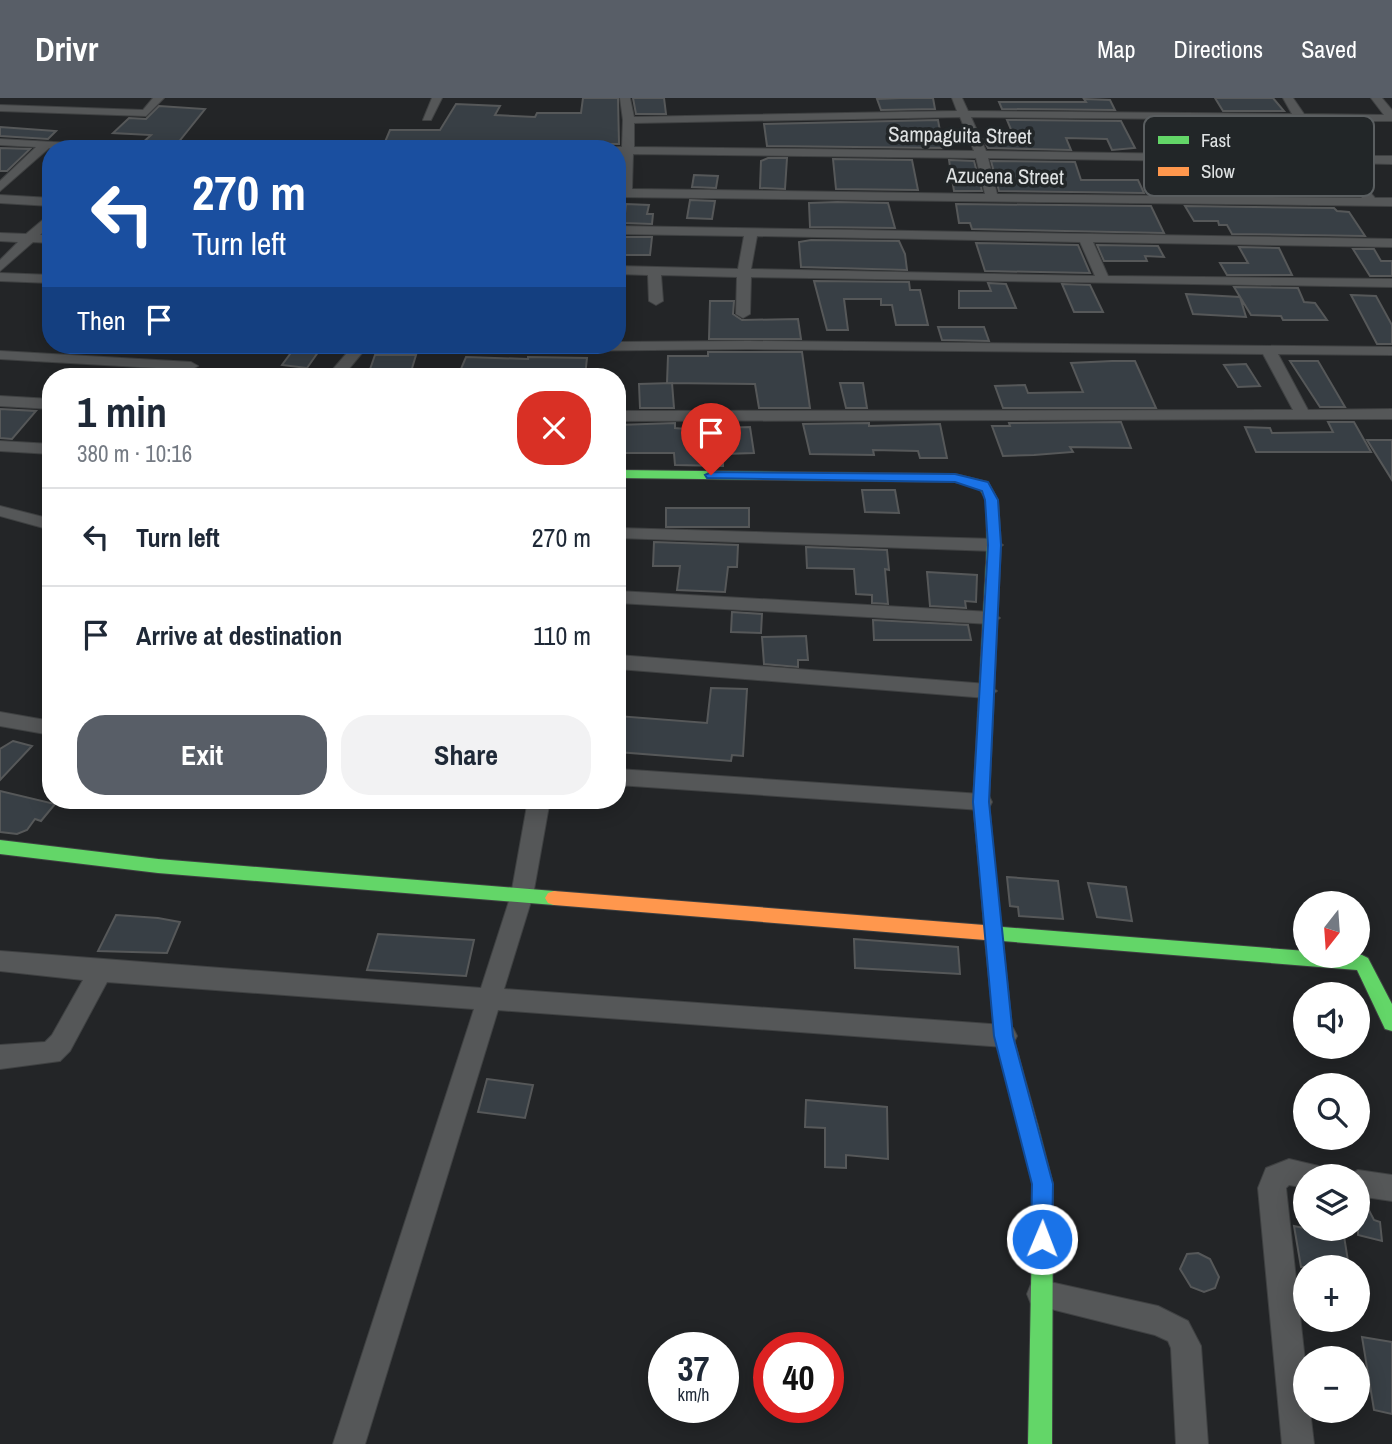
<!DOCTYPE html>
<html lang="en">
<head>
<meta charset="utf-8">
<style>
  :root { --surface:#fff; --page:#f2f2f3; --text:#1f2937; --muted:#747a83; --line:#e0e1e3; --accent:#585e67 }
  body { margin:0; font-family:"Archivo Narrow",sans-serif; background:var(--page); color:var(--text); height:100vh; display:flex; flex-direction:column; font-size:26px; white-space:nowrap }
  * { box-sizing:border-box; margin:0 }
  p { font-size:23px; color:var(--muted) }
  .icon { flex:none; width:38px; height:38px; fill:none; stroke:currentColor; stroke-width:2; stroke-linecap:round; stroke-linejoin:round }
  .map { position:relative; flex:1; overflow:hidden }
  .drawer { position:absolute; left:42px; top:270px; width:584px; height:441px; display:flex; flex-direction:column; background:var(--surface); border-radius:28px; box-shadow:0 4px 18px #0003 }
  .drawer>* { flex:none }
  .guide { position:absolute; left:42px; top:42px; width:584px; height:214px; border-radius:28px; box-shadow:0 4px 18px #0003; background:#1a4fa0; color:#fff; overflow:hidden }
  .needle { width:46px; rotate:197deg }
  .buttons { position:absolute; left:1293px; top:793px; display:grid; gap:14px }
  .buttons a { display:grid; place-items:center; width:77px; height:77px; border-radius:50%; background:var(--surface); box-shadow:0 4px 18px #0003; font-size:35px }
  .speed { position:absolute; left:648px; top:1234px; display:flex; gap:14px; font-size:35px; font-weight:700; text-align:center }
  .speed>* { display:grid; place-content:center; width:91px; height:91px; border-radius:50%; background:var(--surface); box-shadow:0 4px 18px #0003; line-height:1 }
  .speed small { font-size:18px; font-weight:400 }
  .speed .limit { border:10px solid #d22; background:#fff; color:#111 }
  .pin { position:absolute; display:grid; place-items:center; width:60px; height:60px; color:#fff; margin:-72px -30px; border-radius:50% 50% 50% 0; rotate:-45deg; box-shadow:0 0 7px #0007 }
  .pin .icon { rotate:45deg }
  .me { position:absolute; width:77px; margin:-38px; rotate:1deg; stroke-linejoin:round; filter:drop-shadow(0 0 5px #0008) }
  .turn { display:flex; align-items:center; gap:24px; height:147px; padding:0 35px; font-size:32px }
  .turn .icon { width:91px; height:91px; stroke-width:2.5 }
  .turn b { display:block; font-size:49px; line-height:60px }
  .then { display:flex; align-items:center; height:66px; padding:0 35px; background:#0003; gap:14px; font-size:26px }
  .round { display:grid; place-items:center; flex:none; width:74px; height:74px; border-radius:28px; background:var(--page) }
  .overview { display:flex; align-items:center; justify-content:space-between; height:119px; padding:0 35px }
  h1 { font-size:42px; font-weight:700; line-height:52px }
  .action { display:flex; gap:14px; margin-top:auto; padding:14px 35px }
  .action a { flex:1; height:80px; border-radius:28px; background:var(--accent); color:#fff; font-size:28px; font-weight:700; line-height:80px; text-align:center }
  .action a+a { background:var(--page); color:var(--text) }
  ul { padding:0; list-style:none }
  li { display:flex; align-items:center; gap:21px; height:98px; padding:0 35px; border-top:2px solid var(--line) }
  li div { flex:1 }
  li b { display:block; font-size:26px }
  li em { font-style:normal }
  header { display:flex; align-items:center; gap:42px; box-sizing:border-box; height:98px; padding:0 35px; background:var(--accent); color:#fff }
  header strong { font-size:33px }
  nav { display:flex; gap:38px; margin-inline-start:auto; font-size:24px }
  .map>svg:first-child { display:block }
</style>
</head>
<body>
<header>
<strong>Drivr</strong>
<nav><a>Map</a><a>Directions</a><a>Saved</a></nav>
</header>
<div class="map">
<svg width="1392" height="1346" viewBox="0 0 1392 1346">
  <rect width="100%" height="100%" fill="#232527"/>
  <!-- building -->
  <path fill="#383f45" stroke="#565859" stroke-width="2" d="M583,0H618L619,46L526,45L517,51H382L390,32H440L456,6L500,8L495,17L535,19L537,15H581Z
    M633,0H664L666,16H636Z
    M901,0H933L935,11L881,12L877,1Z
    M1215,0H1273L1284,13H1223Z
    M1084,1L1110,2L1115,12L1002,11L999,4H1086Z
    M159,8L205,11L173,51L139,48L151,37L113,35L129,20L146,21Z
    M938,22L943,50L767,48L764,26Z
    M1007,22L1121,23L1135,50L1112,52L1107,41L1066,40L1071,52L988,50L983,41H1015Z
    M0,29L56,33L48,41L0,38Z
    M0,50L30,51L7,73H0Z
    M768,60H787L785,91L760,90L761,63Z
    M833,61L912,62L918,92L836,91Z
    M949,62L974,63L982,93H954Z
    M991,63L1075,64L1081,82H1138L1144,95L999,93Z
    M694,77L718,78L716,90L692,89Z
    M690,102L715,103L712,121L687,120Z
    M837,104L888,105L895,130L810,129L809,105Z
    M626,106L649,107L647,116H653L652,126L624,125Z
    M956,106L1151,108L1164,135L972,131L970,125H959Z
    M1185,108L1334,110L1337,113L1349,114L1365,138L1232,136L1227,127H1219L1218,123H1194Z
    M623,139H652L650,157H622Z
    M811,142L899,143L905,156L907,172L801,169L799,144Z
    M976,145L1078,147L1090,175L985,173Z
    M1097,147L1158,148L1164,159L1145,158L1147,163H1104Z
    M1239,149L1279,150L1292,177H1227L1220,165H1248Z
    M1353,151H1374L1381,163H1392V178H1370Z
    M814,183L909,184L910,192H920L928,227H896L892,207H881V201H844L848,232H827Z
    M988,185L1006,186L1016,210H959V193H991Z
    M1062,186L1090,187L1103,214H1074Z
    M1234,189L1298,190L1304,204L1315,205L1327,222H1283L1281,218L1251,217Z
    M1186,196L1240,199L1246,219L1193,216Z
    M1351,197L1376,198L1392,227V246H1377Z
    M710,203H734L733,216L742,222L798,221L801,241H709Z
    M938,229H984L989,243L942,242Z
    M296,248L321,250L307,270L282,267Z
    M708,254H802L810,310H759L755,286L667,285L668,258H708Z
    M375,257H416L410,277H368Z
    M466,259L528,261V259L587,260L585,278H458Z
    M1112,263H1135L1156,310H1003L995,288L1025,287L1028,295L1083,294L1071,265Z
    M1290,263H1318L1345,309H1320Z
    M1246,266L1260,288L1238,289L1224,267Z
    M672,285L674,310H640L639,286Z
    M840,285H863L867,310H846Z
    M0,311L36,313L12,341L0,340Z
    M1121,324L1131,350L1070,349L1073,354L1034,357L1003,358L992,328H1010L1009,325Z
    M1328,324H1354L1371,354H1256L1245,329L1270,330L1272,335L1333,334Z
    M675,325V330L686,331L750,329L754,355L723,356V368L675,367L674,355H618V327Z
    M869,325V328L940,326L947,360H920L918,353L873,352L874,357L810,356L803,326Z
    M1367,342H1392V382Z
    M862,392H895L899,415L865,414Z
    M666,410H749V429H666Z
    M654,444L738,447L737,469H728L725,494L677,492L680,468H653Z
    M806,449L887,452L889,472L885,471L888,506L872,505V497L856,496L854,471L807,470Z
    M927,474L977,477L976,504L965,503L966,510L930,508Z
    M732,514L762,516L761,535L731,534Z
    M873,522L968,527L971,542H874Z
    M806,538L808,562H798V569L764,566L762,539Z
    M711,590L747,591L743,658L732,657L731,663L618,654V618L707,625Z
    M13,643L32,648L0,682V651Z
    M0,693L55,706L41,723L35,721L27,732L17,736L0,734Z
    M1007,779L1058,783L1063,821L1019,818L1018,809L1010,808Z
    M1088,785L1126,789L1132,823L1097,819Z
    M116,817L158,820L180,824L167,855L98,853Z
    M378,836L474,842L466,878L367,872Z
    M854,841L958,849L960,876L855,870Z
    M487,981L533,987L525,1020L478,1014Z
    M806,1002L887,1009L888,1061L846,1057V1070L825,1069V1030L805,1029Z
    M1358,1101H1363L1374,1122L1380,1124L1382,1143L1358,1137Z
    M1294,1128L1344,1138L1349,1169H1301Z
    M1198,1155L1210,1161L1219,1179L1215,1190L1204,1194L1191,1189L1180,1171L1187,1156Z
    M1362,1239L1392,1244V1316L1374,1312Z"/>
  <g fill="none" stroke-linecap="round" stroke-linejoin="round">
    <defs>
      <path id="street" d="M153,0H164L146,18L0,13V7L143,12Z
        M432,0H442L431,22H423Z
        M620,0H630L634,19L957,13L952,0H962L968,13L1292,16L1283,0H1293L1304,16L1384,17L1371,0H1382L1392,12V23H1309L1339,58H1392V66L1345,65L1375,100H1392V108L618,99L622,56H618V51H520L526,48L622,49L623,22ZM960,19L974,53L634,49V25ZM971,19L1297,22L1327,58L986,53ZM633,56L976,60L985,96L632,91ZM988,60L1333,65L1362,100L997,96Z
        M0,41L125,48L131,51L49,50L0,93V83L36,49L0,47Z
        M0,97L51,100V108L0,105Z
        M51,115V126L40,137H51V145L33,144L0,173V162L18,144L0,143V135L26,136Z
        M618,128L1392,141V149L1093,144L1108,178L1392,181V189L751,179L750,216L743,220L736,216L737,179L661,177L663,203L656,207L649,203L648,177L618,176V168L738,171L744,138L618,136ZM757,138L1080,144L1095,178L751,171Z
        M0,175L51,177V185L0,183Z
        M749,243L1392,249V257L1278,256L1308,312L1392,311V321L618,323V313L1293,312L1263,256L749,251L362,255L343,278H327L353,248L357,247H618V244Z
        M0,253L191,264L198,268L191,272L0,261Z
        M0,298L51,301V311L0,308Z
        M0,343L51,346V356L0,353Z
        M0,408L51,421V432L0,418Z
        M618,430L994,441L1003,447L994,453L618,440Z
        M618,493L991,514L1000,520L991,526L618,505Z
        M618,557L987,586L997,593L987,600L618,571Z
        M0,614L51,623V637L0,628Z
        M618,671L981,696L989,698L992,704L989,710L981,712L618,687Z
        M528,702H550L533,797L504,891L1004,927L1013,930L1017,938L1013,946L1004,949L498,912L365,1346H333L474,911L107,884L70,953L60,963L0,971V947L45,944L52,937L83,882L0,873V853L481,890L511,797Z
        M1289,1061L1323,1069L1327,1078H1306V1090L1289,1087L1286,1090L1306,1272V1312H1310L1314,1346H1282L1258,1090L1266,1070Z
        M1358,1072L1392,1077V1103L1358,1098V1078H1347Z
        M1041,1182L1158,1208L1188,1223L1201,1248L1208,1346H1176L1171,1250L1168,1243L1155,1237L1031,1206L1027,1196L1031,1186Z"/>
      <path id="fast" d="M618,372L955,376L988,384L998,402L1001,447L989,704L996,780L994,785L988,787L982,785L980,780L973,704L987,447L986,402L979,390L955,384L618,380Z
        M0,742L158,761L554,793L560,795L563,800L560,805L554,807L158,775L0,756Z
        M990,828L1306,853V858L1362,857L1368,860L1392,906V933L1385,931L1357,872L990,842L984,840L981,835L984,830Z
        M1028,1019L1035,1021L1038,1028L1053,1086L1052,1346H1028L1033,1086L1018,1028L1021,1021Z"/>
      <path id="slow" d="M988,773L994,775L996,780L1013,938L1038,1028L1035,1035L1028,1037L1021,1035L1018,1028L995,938L985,842L554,807L548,805L545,800L548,795L554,793L984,827L980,780L982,775Z"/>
    </defs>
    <!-- street casing -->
    <use href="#street" stroke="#3f4142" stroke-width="2"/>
    <!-- fast casing -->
    <use href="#fast" stroke="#3f4142" stroke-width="2"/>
    <!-- slow casing -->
    <use href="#slow" stroke="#3f4142" stroke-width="2"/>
    <!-- street -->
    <use href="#street" fill="#555758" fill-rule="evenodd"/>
    <!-- fast -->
    <use href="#fast" fill="#63d668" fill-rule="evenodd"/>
    <!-- slow -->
    <use href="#slow" fill="#ff974d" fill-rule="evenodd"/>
  </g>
  <!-- route -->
  <path fill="#1a73e8" stroke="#114b97" stroke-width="2" d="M711,374L955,376L988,384L998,402L1001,447L989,704L1013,938L1053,1086L1052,1141L1049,1148L1042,1151L1034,1148L1031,1141L1032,1086L994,938L973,704L988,447L985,402L982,393L955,384L707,380L705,377Z"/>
  <g text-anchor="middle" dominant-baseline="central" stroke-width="7" stroke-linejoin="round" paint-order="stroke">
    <!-- far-street labels -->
    <g font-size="21" fill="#dee1e2" stroke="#222628">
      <text transform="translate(960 37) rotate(1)">Sampaguita Street</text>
      <text transform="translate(1005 78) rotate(1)">Azucena Street</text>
    </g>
  </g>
  <!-- legend -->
  <rect x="1144" y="18" width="230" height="80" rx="10" fill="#222628" stroke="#5a5e60" stroke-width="2"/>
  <rect x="1158" y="38" width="31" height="8" fill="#63d668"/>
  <rect x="1158" y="69" width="31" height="9" fill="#ff974d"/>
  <g font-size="19" fill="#dee1e2">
    <text x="1201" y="49">Fast</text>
    <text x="1201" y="80">Slow</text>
  </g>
</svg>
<div class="buttons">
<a><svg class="needle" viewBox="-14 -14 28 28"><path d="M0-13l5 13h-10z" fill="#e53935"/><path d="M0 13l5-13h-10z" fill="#747a83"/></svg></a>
<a><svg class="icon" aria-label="sound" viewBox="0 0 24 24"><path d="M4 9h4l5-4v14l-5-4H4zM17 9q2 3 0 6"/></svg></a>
<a><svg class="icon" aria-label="search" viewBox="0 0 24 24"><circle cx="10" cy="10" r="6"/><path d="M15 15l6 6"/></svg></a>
<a><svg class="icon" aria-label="layers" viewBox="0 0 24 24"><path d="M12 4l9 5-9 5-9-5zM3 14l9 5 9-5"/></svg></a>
<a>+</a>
<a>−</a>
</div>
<div class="speed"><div>37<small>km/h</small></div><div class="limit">40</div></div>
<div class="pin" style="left:711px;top:377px;background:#d93025"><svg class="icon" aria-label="arrive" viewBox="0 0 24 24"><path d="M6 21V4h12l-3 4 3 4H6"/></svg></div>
<svg class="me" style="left:1042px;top:1141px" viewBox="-20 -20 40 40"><circle r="17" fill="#1a73e8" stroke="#fff" stroke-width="3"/><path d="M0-11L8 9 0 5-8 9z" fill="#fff"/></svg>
<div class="guide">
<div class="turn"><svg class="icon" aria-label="left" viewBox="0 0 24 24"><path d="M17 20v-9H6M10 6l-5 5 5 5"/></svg><div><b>270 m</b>Turn left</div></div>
<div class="then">Then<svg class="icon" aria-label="arrive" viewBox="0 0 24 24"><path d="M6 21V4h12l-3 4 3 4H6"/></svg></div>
</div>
<section class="drawer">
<div class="overview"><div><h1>1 min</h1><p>380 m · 10:16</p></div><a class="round" style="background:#d93025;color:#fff"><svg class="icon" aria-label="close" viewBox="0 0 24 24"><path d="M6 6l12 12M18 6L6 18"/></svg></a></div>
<ul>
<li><svg class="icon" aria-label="left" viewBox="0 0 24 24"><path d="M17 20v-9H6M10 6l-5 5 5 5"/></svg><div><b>Turn left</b></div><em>270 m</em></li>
<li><svg class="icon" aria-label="arrive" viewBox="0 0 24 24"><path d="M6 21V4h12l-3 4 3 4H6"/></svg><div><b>Arrive at destination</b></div><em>110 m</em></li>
</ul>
<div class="action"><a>Exit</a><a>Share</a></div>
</section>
</div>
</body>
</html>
